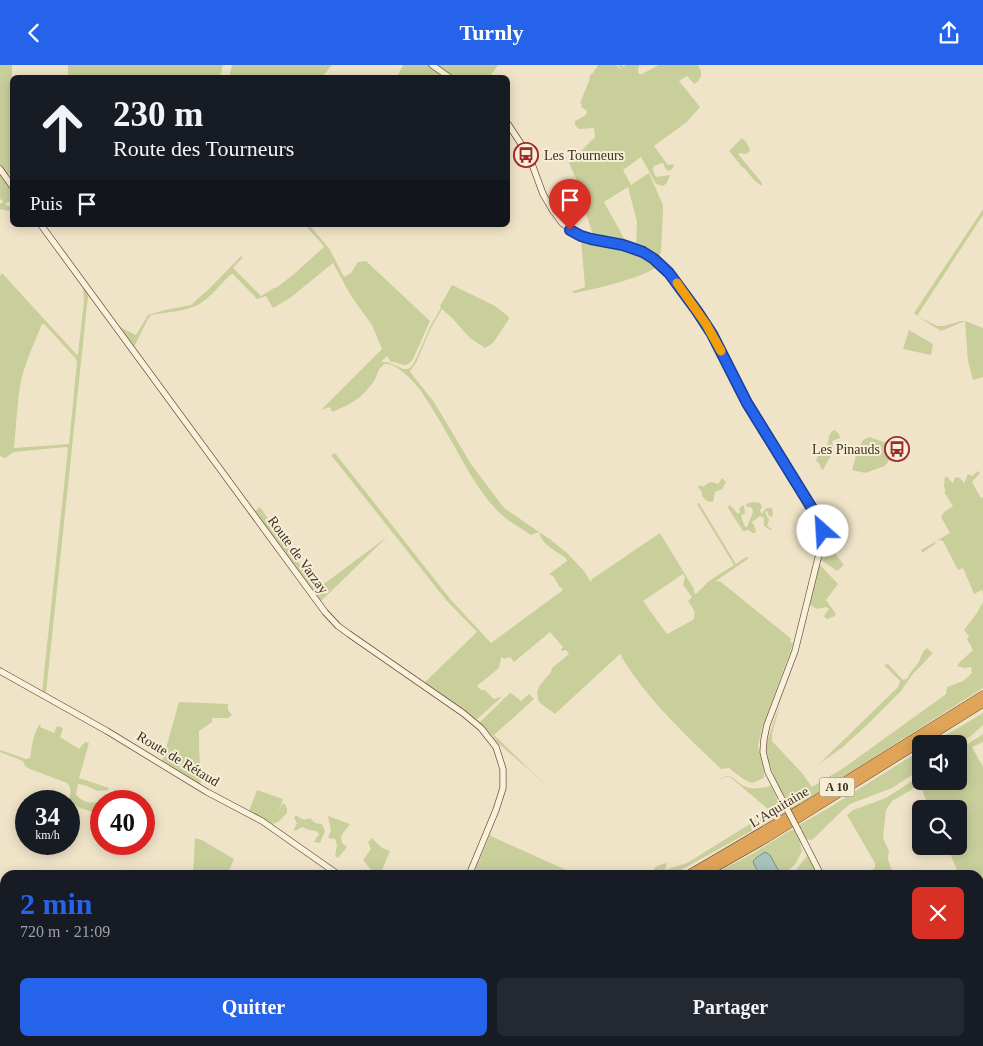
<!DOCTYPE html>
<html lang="fr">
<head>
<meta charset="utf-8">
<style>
  :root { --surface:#171b24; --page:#242831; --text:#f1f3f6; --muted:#9ea1a6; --accent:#2563eb }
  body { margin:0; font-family:"Times New Roman",serif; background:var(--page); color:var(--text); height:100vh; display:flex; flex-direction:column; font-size:19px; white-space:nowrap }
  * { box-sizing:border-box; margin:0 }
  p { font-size:16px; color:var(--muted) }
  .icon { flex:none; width:28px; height:28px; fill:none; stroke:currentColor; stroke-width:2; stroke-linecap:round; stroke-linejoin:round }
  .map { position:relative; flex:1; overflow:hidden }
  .side { position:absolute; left:0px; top:805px; width:984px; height:176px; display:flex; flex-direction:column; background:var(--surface); border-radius:15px 15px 0 0; box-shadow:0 2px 12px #0003 }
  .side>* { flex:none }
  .banner { position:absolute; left:10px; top:10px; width:500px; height:152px; border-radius:8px; box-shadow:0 2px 12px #0003; background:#171b24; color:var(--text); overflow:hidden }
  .tools { position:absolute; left:912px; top:670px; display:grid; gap:10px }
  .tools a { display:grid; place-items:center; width:55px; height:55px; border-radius:8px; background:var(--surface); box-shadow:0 2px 12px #0003; font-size:25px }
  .speed { position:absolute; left:15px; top:725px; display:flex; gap:10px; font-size:25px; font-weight:700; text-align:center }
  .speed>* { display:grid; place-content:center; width:65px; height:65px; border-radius:50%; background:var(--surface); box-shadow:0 2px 12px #0003; line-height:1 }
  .speed small { font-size:12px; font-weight:400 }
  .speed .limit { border:8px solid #d22; background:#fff; color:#111 }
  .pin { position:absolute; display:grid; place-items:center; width:42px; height:42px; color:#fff; margin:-51px -21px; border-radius:50% 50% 50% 0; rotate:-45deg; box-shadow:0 0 5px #0007 }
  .pin .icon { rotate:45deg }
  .me { position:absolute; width:55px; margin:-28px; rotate:334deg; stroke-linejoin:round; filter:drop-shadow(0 0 4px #0008) }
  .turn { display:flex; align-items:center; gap:18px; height:105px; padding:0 20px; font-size:22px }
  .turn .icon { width:65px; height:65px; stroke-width:2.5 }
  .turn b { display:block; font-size:35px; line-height:42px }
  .then { display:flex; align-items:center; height:48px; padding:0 20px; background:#0003; gap:10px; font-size:19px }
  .round { display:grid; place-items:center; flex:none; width:52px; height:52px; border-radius:8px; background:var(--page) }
  .head { display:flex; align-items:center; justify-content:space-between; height:85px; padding:0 20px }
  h1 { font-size:30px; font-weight:700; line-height:38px; color:var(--accent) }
  .button { display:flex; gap:10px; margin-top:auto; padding:10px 20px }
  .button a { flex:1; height:58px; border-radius:8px; background:var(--accent); color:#fff; font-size:20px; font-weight:700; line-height:58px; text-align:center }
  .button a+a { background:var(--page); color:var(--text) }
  header { display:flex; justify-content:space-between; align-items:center; height:65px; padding:0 20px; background:var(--accent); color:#fff; font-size:22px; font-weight:700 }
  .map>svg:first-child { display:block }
</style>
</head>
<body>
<header><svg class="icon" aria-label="back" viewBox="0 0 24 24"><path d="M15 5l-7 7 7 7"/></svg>Turnly<svg class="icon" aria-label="share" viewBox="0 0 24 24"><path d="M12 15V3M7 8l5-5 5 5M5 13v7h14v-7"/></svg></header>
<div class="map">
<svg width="983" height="981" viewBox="0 0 983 981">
  <rect width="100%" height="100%" fill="#f0e4c8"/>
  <!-- green -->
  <path fill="#c9cf9b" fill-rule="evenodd" d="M0,0H12V108L8,110L0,100Z
    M68,0H223L220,12H68Z
    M232,0H332L322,12H229Z
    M403,0H498L491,10L484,12H449L441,7L438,12H397Z
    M598,0H616L623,6L618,0H622L623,2L626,0H639L638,7L639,9H642L659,0H698C703,7 702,15 694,19L687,11L679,16L700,42L687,57L654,81L667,99L669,100L673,99L674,101L671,105L668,106L665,103L663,98L654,101C652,106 654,108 656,112L670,110L667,118L663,121L656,119L641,92L623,105L631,120L649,108L663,140V147L661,187L659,191L657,192L636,180L637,157L628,122L604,137L626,177L594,172L576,121L578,118L569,98L595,72L594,63L579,64L575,60V56L586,50L587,46L581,42L582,39L580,38L589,16L590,10L593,8Z
    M742,73L746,77L750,84L749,87L746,89L739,88V90L762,118V121L755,116L744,103L742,102L729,86Z
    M0,107L12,124V136L5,138L7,141L12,142V145L9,146L0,144V139L3,137L2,135L0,134Z
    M983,144V150L917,251L937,261H944L961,256H965L983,263V312L973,315L968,296L965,256L941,266L917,251L914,248Z
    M305,160H309L329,183L344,212L351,208L358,197L366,196L430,256L413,294C404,306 401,296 391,297L387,291L381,297H387L404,304H408L411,302L415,296L431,260L441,243L440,241L452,220L495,241L508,251L509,254L493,278L485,283L470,273L452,253L442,244L431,263L416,298L410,306L411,308L434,337L471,399L504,443L551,475L567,488L584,506L591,517L592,514L660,468L694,524V527L696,529L709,516L734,500L697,439L699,438L736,499L746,492L749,493L716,516L717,517L718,516L721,517L789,572L791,574L790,576L793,579L762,663L758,681L764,707V713L752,718C743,715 737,709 729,703L721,704C685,669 646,634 620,589L555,649L540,638L538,634L537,627L540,620L551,607L552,603L569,589L566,585L562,586L561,584L563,582L550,567L514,597L510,592L504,594L502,592L501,593L499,603L477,621L481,625H485L494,634L501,632H502L476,655L449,635L424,618L477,567L446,535L331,390L335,388L451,535L491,578L563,525L561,522L560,523L554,512L549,509L567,496L566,493C556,486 542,480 539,467L531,470C524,465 515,460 508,455C492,443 480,425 470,409C454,381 439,353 421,326C416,319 392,293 383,300C378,304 377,311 374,316C360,335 353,338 332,347L330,342L321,345L382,284L372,260L351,231L333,198L290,233L273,243L266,231L257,234L233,209L230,210C220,220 210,233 198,240C184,247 166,247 151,250L148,254L134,282L120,262L136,270L148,250L165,245L191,240L210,223L241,191L243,192L233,203L261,231L274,223H276L294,209L324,182L322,179ZM683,509L685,512L683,520L692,532L688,536C693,544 697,546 693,555L667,569L643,536Z
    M581,174C600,179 627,180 643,188C649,192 654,197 659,201C636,215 602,222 576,228L571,227L585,222Z
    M2,208L77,290L78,289L84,236L83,221L90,231H88L46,628L42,627L68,384L66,382L14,387L5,393L0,391V211ZM42,259L45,260L76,294L77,297L69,379L14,383C16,362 17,341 20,321C24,299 34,279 42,259Z
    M909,265L933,279L931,290L903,284Z
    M835,365L839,369L840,373L832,376C836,390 828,392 824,404L822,405L819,398L816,396L819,388L828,379L829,371L832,366Z
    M869,372C877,375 885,376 892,382L890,394L885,401L865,408L852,405L857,388L860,386V380L863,375Z
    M978,406L980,408L972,417L981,433L983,432V528L982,525L974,529L963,503L958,505L943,476L940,475L936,476L935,479L922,488L921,485L950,468L941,452L944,447L953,441L944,427L946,426L944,422L945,412H947L953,418L955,412L960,413L964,418L968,409L972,411Z
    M722,413L726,417L722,424L715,427L713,437L707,436L702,431V427L698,422L700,420L703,422C708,417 711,416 718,419Z
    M753,437L760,438L762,442L760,446L762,449C764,445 766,442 772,443L773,450L772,452L769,451L767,446L765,447L769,455L767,461L772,464L770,465L764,461V453L760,451L752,457L756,465L755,468H752L749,465L743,466L728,443L729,440L732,442L738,449L740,447L739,443L744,440L745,448L741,451L745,462H747L753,447L752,443L746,441V439Z
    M260,442L317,524L387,472L318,539L255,446Z
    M826,479H828L844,500L837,506L821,495Z
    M819,499L838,519L826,535L836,549L835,551L827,554L824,551L829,544L826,542L817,544L810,540Z
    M983,537V623L791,745L782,733L768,695L766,680L781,636L772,669V676L802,708L812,722L845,702L946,629L947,622L963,616L972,608L971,602L964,603L957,601L960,597L973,585L967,574L969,571L964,565L977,548Z
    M927,583L933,588L912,610L901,626L869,658L843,682L819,699L898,622L900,616L884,600L888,599L903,615L908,613C910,606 914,604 918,598C922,592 920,589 927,583Z
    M510,628H511L521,636L529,629L534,634L494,670L530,705L553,726L497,677L493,671L480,658V657Z
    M179,637L228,639V645L232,650L228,653H212V657L199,666V682L201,717L200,721L162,697Z
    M983,648V660L972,670L959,679H931Z
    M41,658L40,662L54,668L57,661L63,663L60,672L79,684L85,677L89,678L79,713L109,723L108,725L98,726L84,720L78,719L76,730C86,739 92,739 105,735L106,736H101V750L78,742L69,735C71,727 72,724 67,718L30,704L25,701L23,696L0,687V685L26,694L30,693C32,682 33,666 41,658Z
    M983,669V677L972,682L983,702V873L979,864V810H959L947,781H959V744H930L923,728L920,716L918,718V721L892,736L886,745L883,773L889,786L888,794L893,810H886L884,806L870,809V806L875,803V798L847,750L853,745L886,733L921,710V716H959V685Z
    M921,685V704L892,723L850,739L843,745L812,775C803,775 802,767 799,760L827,744Z
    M728,711C734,712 737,717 742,720C753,726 759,723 771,721L784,748L672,810H653C652,801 660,800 667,798L665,805L687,798L766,749L768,744L730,712H725L719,716L723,712Z
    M257,725L283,734L278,748L282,739L284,738L287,743V748L278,757L273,759L249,746Z
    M296,750C301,754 304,756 310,753L315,758L322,759L325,766L320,778L314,777L316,773L319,770L317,766L309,765L302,762L295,766L294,764L297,758L294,753Z
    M328,751L350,759L341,771L342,778L347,782L338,793L335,791L337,780L335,774L328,773L331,765Z
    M791,765H794L799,774L802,786L796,798L787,807L785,810H717L723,804L752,789Z
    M490,770L493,772L577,810H473Z
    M195,773L202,775L234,794L227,810H193Z
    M372,773L382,783L390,786L380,810H375L363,795L371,784L368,777Z
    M807,791L818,810H792L806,792Z"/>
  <!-- water -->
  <path fill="#a9c4bc" stroke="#6f938a" d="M765,787L770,790L781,810H760L754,799L753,796L756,793Z"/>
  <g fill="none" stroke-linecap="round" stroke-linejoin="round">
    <defs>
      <path id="secondary" d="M432,0L449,12
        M508,59L529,91L543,129L553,146L562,158L575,168L586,173L623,180L643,187L654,194L669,208L697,246L712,269L747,338L821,458L823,466V473L795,586L767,660L764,674L763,687L768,707L786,742
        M0,104L12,121
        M41,160L325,547L338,561L349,569L463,648L481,663L496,682L503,704V723L496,745L469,810
        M0,606L107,666L207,727L262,756L339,810
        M798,765L821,810
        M636,976L646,981
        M904,976L906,981"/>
      <path id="primary" d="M979,947L983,946
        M979,962H983
        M879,981L894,976"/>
      <path id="highway" d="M688,810L802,743L983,630
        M702,810L767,773L983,638
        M281,981L295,976
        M303,981L318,976"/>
    </defs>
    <!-- secondary casing -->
    <use href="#secondary" stroke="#6f573f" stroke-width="7"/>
    <!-- primary casing -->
    <use href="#primary" stroke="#5b4430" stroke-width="8"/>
    <!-- highway casing -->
    <use href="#highway" stroke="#5b4430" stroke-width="9"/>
    <!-- secondary -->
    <use href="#secondary" stroke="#faf1dc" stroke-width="5.5"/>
    <!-- primary -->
    <use href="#primary" stroke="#f3d9a0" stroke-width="6"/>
    <!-- highway -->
    <use href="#highway" stroke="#e0a458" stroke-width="8"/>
    <defs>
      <path id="secondary-bridge" d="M786,742L798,765"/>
    </defs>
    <!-- secondary-bridge casing -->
    <use href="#secondary-bridge" stroke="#6f573f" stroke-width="7" stroke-linecap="butt"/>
    <!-- secondary-bridge -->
    <use href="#secondary-bridge" stroke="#faf1dc" stroke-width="5.5"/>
  </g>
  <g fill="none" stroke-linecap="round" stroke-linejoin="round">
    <defs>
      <path id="route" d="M570,165L581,171L591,174L623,180L643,187L654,194L669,208L697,246L712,269L747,338L818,453L823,466"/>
    </defs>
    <!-- route casing -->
    <use href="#route" stroke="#184099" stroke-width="12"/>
    <!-- route -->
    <use href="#route" stroke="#2563eb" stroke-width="9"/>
    <!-- slow -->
    <path stroke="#f59e0b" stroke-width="9" d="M677,218L706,259L721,286"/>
  </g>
  <!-- icons -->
  <defs>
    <symbol id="bus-ring" viewBox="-11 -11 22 22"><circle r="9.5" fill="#f7eed8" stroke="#9e2a2b" stroke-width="1.5"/><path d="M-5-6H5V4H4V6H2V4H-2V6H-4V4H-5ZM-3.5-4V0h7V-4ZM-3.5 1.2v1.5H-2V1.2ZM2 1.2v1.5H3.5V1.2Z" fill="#9e2a2b"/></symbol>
  </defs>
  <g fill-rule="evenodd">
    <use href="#bus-ring" x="512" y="76" width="28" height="28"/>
    <use href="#bus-ring" x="883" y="370" width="28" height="28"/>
  </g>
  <g text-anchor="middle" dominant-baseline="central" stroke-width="4" stroke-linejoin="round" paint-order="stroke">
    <!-- shield labels -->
    <rect fill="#f7eed8" stroke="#756857" stroke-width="1" x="819.5" y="712.5" width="35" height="19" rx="4"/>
    <g font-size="12" font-weight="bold" fill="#3d2e20">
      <text x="837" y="722">A 10</text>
    </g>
    <!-- poi labels -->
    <g font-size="14" fill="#3d2e20" stroke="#f7eed8" text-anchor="start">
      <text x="544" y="90">Les Tourneurs</text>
      <text x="880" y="384" text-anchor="end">Les Pinauds</text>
    </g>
    <!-- street labels -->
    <g font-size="14" fill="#3d2e20" stroke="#f7eed8">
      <text transform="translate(298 490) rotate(54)">Route de Varzay</text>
      <text transform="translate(178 694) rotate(31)">Route de Rétaud</text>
      <text transform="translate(779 742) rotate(-31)">L'Aquitaine</text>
    </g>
  </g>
</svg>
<div class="tools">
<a><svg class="icon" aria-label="sound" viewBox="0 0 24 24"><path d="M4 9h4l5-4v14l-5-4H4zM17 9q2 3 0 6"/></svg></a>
<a><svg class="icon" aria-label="search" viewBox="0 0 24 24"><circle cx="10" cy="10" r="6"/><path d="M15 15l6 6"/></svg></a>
</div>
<div class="speed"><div>34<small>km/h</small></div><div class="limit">40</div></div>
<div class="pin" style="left:570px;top:165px;background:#d93025"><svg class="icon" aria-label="arrive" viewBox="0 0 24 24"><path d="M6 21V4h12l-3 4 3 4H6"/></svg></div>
<svg class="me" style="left:823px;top:466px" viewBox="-20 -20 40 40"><circle r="19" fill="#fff"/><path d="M0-13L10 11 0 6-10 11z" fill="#2563eb"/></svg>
<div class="banner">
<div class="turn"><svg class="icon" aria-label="ahead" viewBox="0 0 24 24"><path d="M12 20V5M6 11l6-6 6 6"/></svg><div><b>230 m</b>Route des Tourneurs</div></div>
<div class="then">Puis<svg class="icon" aria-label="arrive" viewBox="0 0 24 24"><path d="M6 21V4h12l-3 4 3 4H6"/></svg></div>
</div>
<section class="side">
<div class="head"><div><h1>2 min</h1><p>720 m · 21:09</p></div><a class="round" style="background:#d93025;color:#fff"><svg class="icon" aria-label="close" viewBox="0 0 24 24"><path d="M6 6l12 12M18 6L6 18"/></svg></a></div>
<div class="button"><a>Quitter</a><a>Partager</a></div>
</section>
</div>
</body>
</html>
